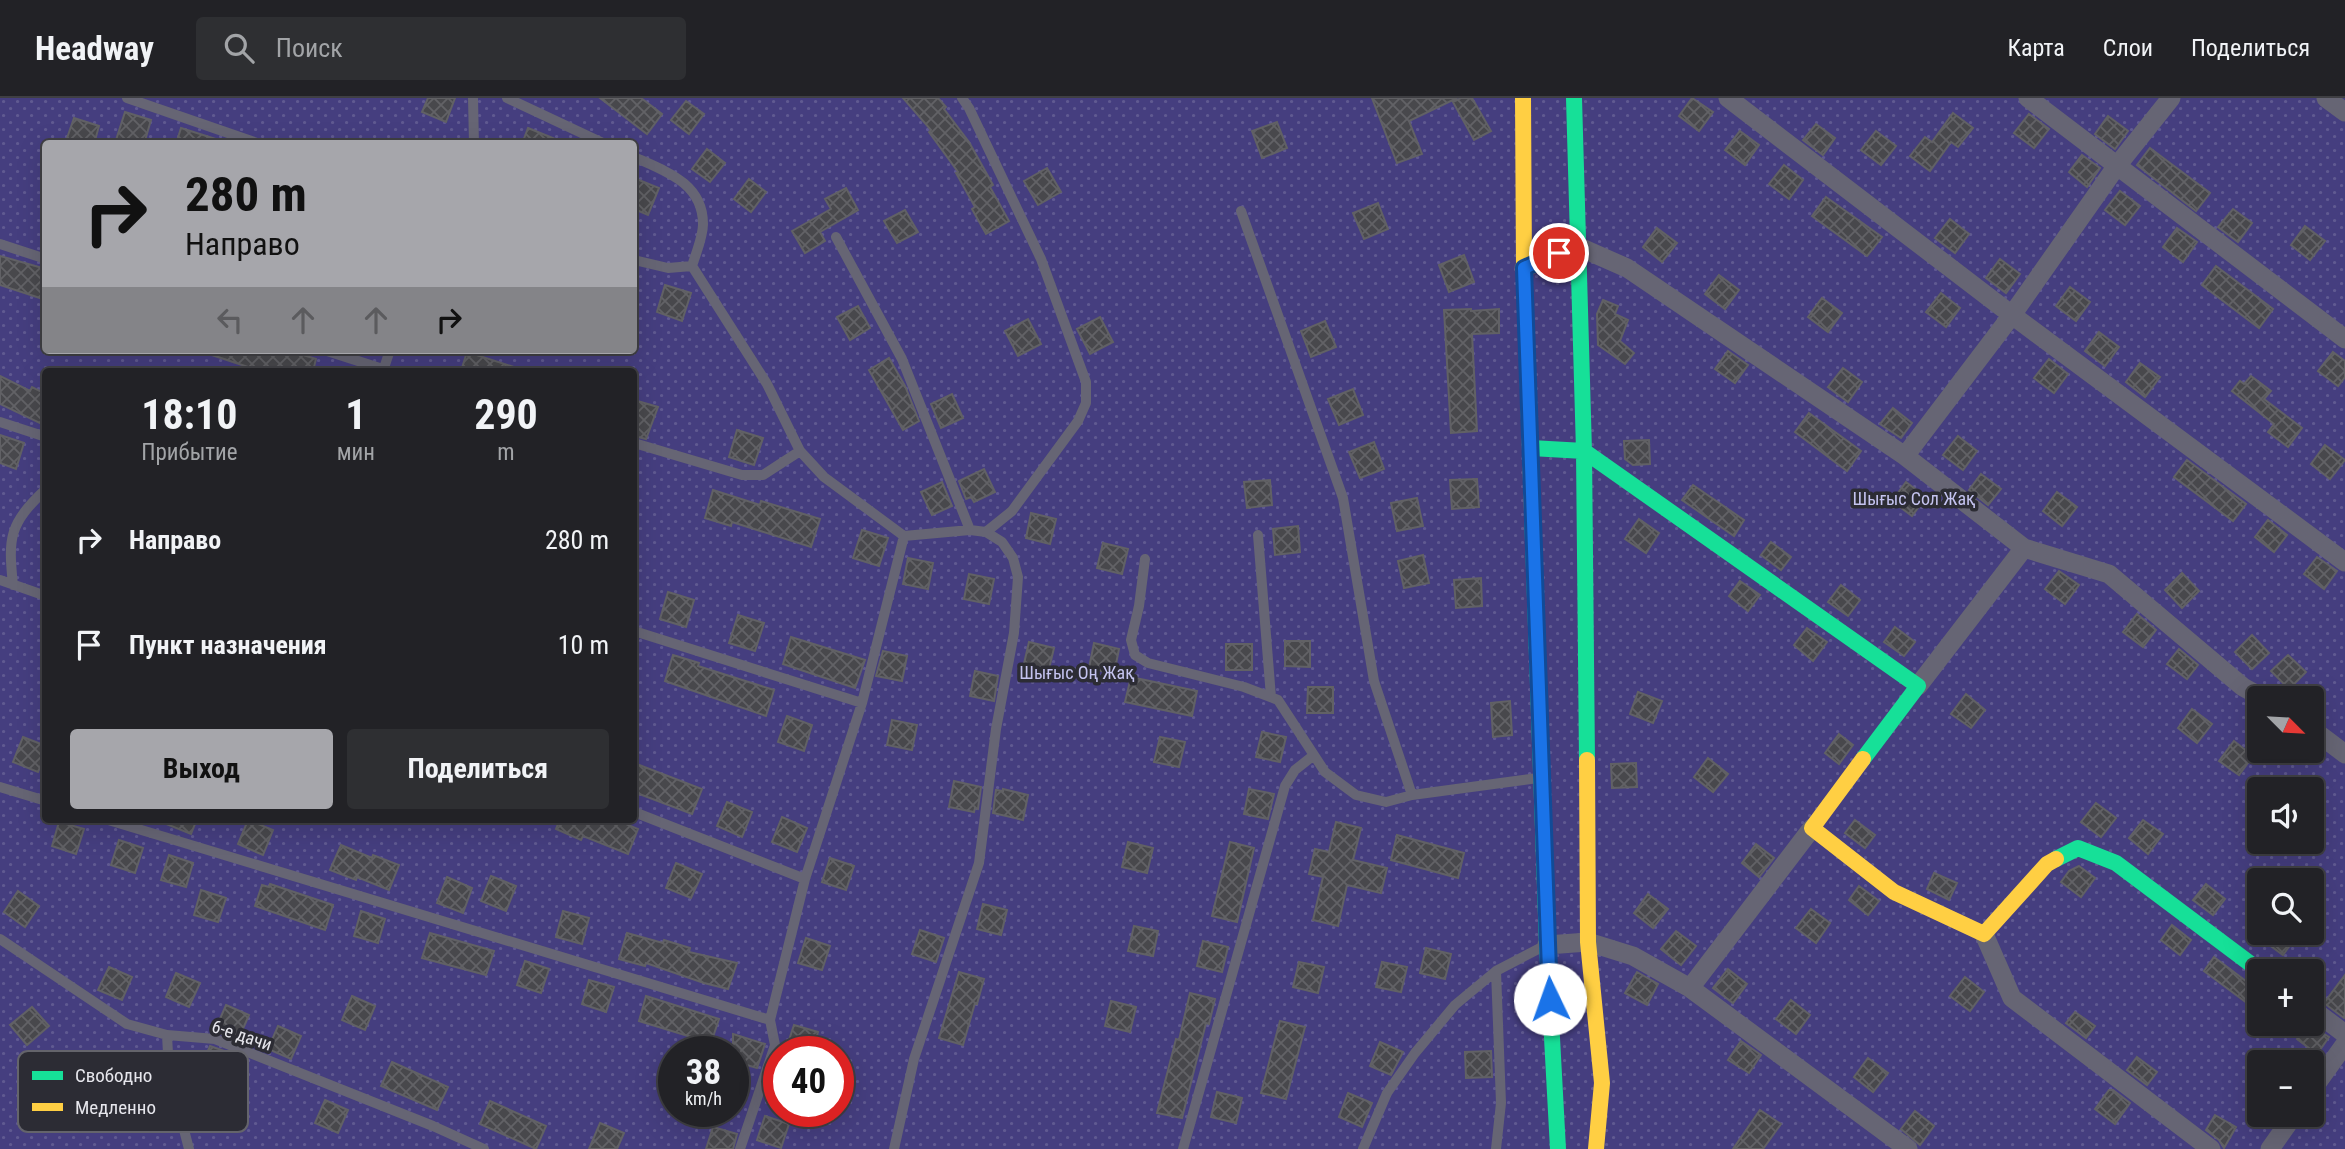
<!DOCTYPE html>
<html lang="ru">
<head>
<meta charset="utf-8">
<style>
  :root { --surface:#222226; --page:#2e2f32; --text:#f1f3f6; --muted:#a2a4a7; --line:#3f3f43; --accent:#a6a6ab }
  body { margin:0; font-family:"Roboto Condensed",sans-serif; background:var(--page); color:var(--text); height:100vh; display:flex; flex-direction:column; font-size:26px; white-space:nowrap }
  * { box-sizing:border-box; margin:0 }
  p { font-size:23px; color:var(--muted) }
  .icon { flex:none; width:38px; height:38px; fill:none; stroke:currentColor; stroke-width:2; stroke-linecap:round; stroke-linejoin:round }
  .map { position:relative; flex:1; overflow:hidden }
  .drawer { position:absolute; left:42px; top:270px; width:595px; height:455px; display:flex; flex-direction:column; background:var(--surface); border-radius:7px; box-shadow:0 7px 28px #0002,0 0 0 2px var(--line) }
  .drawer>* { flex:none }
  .guide { position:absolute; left:42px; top:42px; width:595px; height:214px; border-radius:7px; box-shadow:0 7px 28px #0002,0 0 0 2px var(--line); background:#a6a6ab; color:#111; overflow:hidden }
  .needle { width:46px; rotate:114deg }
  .fabs { position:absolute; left:2247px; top:588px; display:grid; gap:14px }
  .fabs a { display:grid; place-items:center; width:77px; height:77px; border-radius:7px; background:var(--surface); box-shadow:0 7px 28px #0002,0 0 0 2px var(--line); font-size:35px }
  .speed { position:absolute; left:658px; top:938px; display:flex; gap:14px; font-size:35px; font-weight:700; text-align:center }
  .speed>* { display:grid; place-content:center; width:91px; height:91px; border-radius:50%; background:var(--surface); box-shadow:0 7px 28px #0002,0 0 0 2px var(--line); line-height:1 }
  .speed small { font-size:18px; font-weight:400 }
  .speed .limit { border:10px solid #d22; background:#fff; color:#111 }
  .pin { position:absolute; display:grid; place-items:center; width:60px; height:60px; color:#fff; margin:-30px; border:4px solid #fff; border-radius:50%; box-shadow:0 2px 7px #0007 }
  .me { position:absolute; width:77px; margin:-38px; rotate:357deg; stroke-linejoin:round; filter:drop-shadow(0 0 5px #0008) }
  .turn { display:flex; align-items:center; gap:24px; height:147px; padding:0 28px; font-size:32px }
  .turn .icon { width:91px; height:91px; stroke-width:2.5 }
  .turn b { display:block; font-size:49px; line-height:60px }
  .lanes { display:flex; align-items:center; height:66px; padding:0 28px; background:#0003; justify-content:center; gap:35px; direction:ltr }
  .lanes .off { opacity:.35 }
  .eta { display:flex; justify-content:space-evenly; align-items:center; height:119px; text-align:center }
  .eta b { font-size:42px; font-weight:700; line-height:49px }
  .action { display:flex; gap:14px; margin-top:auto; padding:14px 28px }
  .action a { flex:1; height:80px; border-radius:7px; background:var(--accent); color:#111; font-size:28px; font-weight:700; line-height:80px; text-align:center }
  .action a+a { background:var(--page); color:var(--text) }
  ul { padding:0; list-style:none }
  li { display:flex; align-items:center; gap:21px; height:105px; padding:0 28px }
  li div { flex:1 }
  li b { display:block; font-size:26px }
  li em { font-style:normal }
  header { display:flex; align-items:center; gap:42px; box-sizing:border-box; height:98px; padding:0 35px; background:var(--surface); border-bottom:2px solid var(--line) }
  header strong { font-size:33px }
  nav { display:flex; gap:38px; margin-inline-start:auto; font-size:24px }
  .search { width:490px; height:63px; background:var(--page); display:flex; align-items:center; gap:18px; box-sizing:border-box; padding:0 24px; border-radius:7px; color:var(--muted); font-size:26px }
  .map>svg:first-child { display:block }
</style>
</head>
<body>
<header>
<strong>Headway</strong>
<div class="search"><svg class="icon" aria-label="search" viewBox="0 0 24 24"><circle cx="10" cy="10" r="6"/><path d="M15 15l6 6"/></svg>Поиск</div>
<nav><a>Карта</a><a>Слои</a><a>Поделиться</a></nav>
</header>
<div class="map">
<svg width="2345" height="1051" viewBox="0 0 2345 1051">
  <defs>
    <pattern id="garden-dots" width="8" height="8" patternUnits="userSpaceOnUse" patternTransform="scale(1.75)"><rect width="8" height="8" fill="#453e7f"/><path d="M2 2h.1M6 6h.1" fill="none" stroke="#605a91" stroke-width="1.8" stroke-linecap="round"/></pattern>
    <pattern id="building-cross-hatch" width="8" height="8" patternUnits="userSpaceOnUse" patternTransform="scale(1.75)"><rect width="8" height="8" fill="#48484c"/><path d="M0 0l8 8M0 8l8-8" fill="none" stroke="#626266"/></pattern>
  </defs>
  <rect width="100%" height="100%" fill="#2e2e32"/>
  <!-- garden -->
  <path fill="url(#garden-dots)" fill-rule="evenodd" d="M0,0H2345V1051H0ZM46,46H634V252H46ZM46,273H634V721H46ZM2259,600H2312V653H2259ZM2259,691H2312V744H2259ZM2259,782H2312V835H2259ZM2259,873H2312V926H2259ZM674,954H733V1013H674ZM779,954H838V1013H779ZM2259,964H2312V1017H2259Z"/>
  <!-- building -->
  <path fill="url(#building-cross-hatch)" stroke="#616165" stroke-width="2" d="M428,0H455L446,24L422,14Z
    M600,0H641L662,16L647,36Z
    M903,0H938L946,9L944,11L969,44L993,87L990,89L1009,123L986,136L972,111L975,109L956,75L958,74L929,34L931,32Z
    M1372,0H1457L1409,23L1422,56L1397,65Z
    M1461,0H1472L1491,33L1474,42L1453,4Z
    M1692,0L1713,14L1699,33L1679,18Z
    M686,3L704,16L689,36L671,22Z
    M125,14L151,22L144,46H128L116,42Z
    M1953,15L1973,30L1958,49L1951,44L1930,73L1910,58L1925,39L1932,44Z
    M2029,16L2049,31L2034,50L2014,35Z
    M2108,18L2128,33L2115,51L2095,36Z
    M74,20L99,28L94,46H65Z
    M1277,24L1287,50L1262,60L1252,33Z
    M1816,26L1835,40L1823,57L1803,42Z
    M181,30L219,42V46H176Z
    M528,30L565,45V46H522Z
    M1740,33L1759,47L1745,67L1725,52Z
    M1876,33L1896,48L1881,67L1861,52Z
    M2150,50L2210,95L2196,113L2137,67Z
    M707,51L725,65L710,84L692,71Z
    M2082,57L2100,70L2087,89L2069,74Z
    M1784,67L1803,82L1789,101L1769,86Z
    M1047,70L1061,94L1038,107L1024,83Z
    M634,80L659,90L648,117L634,111Z
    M749,81L766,94L751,114L734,101Z
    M846,90L858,112L820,134L825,143L805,155L792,133L831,111L825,101Z
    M2120,93L2140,108L2125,127L2105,112Z
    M1826,99L1882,139L1867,158L1812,118Z
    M1378,105L1388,131L1364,141L1353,115Z
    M2233,111L2252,125L2238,144L2218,129Z
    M905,112L918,134L897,145L884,123Z
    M1950,121L1969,136L1955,155L1935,140Z
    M2305,128L2325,143L2310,162L2291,147Z
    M1657,130L1677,145L1662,164L1643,149Z
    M2177,130L2197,144L2183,164L2163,149Z
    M1464,157L1474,184L1449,194L1439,167Z
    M0,158L46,171V202L0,187Z
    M2000,161L2020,176L2006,195L1986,180Z
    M2216,168L2273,211L2259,230L2202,187Z
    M1719,177L1739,192L1725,211L1705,196Z
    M665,187L691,195L682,223L657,214Z
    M2070,189L2090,204L2076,223L2056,208Z
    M1941,195L1960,210L1946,229L1926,214Z
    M1822,200L1842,215L1828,234L1808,219Z
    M1603,202L1618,208L1615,216L1628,222L1620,243L1634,255L1625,266L1598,247L1597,216Z
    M858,208L870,230L850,242L837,219Z
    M1471,211V213L1499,211V235L1472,236L1477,333L1451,335L1444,212Z
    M1100,219L1113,244L1090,256L1077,231Z
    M1028,221L1041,246L1018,258L1005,233Z
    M1325,223L1336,249L1311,259L1301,233Z
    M2099,234L2119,249L2105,268L2085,253Z
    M207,252H287L316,261L313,273H260L206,255Z
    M1728,253L1748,267L1735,285L1715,271Z
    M467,254L517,270V273H461Z
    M2333,254L2345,263V279L2338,288L2318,273Z
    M889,260L905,288L919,323L903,332L869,272Z
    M2049,261L2068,276L2054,295L2034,280Z
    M2140,265L2160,279L2145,299L2126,284Z
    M1843,270L1862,284L1848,304L1828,289Z
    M0,278L30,293L32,289L46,296V328L0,306Z
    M2251,278L2271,293L2264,301L2302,330L2288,349L2268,334L2274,326L2232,293L2240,283L2244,286Z
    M1353,291L1363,317L1339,327L1328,301Z
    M952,296L963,320L941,330L931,306Z
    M634,302L658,309L646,341L634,338Z
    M1893,310L1912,325L1901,340L1880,326Z
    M1809,315L1861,353L1847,373L1795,334Z
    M737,332L763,340L754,367L729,359Z
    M0,337L24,345L16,371L0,365Z
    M1958,338L1977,353L1963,372L1943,357Z
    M1649,342L1650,366L1633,367L1625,361L1624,343Z
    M1374,344L1384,371L1360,380L1349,354Z
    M2325,347L2345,362L2330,381L2311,366Z
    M2187,362L2246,406L2233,423L2174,379Z
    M984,371L995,394L974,404L971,399L966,401L959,383Z
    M1981,376L2001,391L1988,407L1969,392Z
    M1477,381L1479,409L1452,411L1450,382Z
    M1270,382L1272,407L1247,410L1244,384Z
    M942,384L952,408L932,417L921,394Z
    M1906,384L1926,399L1912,418L1892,403Z
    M1693,387L1744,422L1734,438L1682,402Z
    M713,392L760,407L761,403L820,421L811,449L732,424L731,428L705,420Z
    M2057,394L2077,409L2062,428L2043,413Z
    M1417,400L1423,428L1397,433L1391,405Z
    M1031,415L1056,421L1050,446L1026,440Z
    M1639,421L1659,435L1646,455L1625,441Z
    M2268,422L2287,437L2274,454L2255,439Z
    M1298,428L1300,454L1275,457L1273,431Z
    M862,432L888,440L879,468L853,460Z
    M1771,444L1791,459L1781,472L1761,457Z
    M1103,445L1128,451L1122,476L1097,470Z
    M1423,457L1429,485L1404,490L1398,463Z
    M2317,459L2337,473L2324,491L2304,476Z
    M908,460L933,465L928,491L903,486Z
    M2059,473L2079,487L2065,506L2045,491Z
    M2182,475L2199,493L2182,510L2165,492Z
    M969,476L994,481L989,506L964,501Z
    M1481,480L1482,508L1456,510L1454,482Z
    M1740,483L1760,497L1748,513L1729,498Z
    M1841,487L1860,502L1848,518L1828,504Z
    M668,494L694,502L686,529L660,521Z
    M2137,516L2156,532L2143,549L2123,534Z
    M738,517L764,525L755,553L729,545Z
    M1895,529L1915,544L1904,558L1884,544Z
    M1807,530L1827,544L1813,563L1794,547Z
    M2252,537L2269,555L2252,571L2235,554Z
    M791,539L865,562L855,590L783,566Z
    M1285,543H1310V569L1285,568Z
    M1029,544L1054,550L1048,575L1023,570Z
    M1094,545L1119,551L1114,576L1089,570Z
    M1226,546H1252V572H1226Z
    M2179,551L2198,567L2187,581L2167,566Z
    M883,553L907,558L902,583L876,578Z
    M673,557L699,565L698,568L774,592L766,618L665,583Z
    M2288,557L2306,574L2289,591L2271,573Z
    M975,573L998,578L994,603L970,598Z
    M1131,579L1197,593L1192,618L1125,604Z
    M1308,589H1333V615H1307Z
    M1638,594L1662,603L1653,625L1630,616Z
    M1966,596L1985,612L1971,630L1951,616Z
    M1510,603L1512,637L1493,639L1491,605Z
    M2192,611L2212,626L2197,645L2178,630Z
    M787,618L812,627L804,653L778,644Z
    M892,622L917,627L912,652L887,647Z
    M1262,634L1286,639L1280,664L1256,659Z
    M1839,636L1853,647L1839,666L1825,655Z
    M23,639L46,648V655L38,674L13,664Z
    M1160,639L1185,644L1179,669L1154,664Z
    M2234,643L2253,658L2239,677L2219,663Z
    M1708,660L1728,676L1713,694L1694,679Z
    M634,665L702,691L692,716L634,694Z
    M1636,665L1637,689L1612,690L1611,666Z
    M954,683L981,689L978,711L975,710L974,714L949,709Z
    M1003,691L1028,697L1023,722L993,715L996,692L1003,693Z
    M1249,691L1274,696L1268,721L1244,716Z
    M727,704L752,714L742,739L717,728Z
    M2096,705L2116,720L2101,739L2081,724Z
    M782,719L807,730L797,754L772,744Z
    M154,721H197L191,736Z
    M560,721H614L638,731L628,756L583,738L581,742L556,731Z
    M248,722L273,732L263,757L238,746Z
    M1855,722L1875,737L1865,750L1845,735Z
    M2143,722L2163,736L2148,756L2129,740Z
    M59,724L84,731L76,756L52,748Z
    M1336,724L1361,730L1353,762L1387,770L1381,795L1347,787L1338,828L1313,822L1323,779L1309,776L1315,751L1329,754Z
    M1397,737L1464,755L1458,780L1391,762Z
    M119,742L143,750L135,775L111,767Z
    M1128,744L1153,750L1147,775L1122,769Z
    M1230,744L1254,750L1237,824L1212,818Z
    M1756,746L1774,760L1759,779L1742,765Z
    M341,747L372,760L373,757L399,767L389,792L357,779L356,782L330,772Z
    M169,757L193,765L186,789L161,782Z
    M830,760L854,768L846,792L822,784Z
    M676,765L702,776L691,800L666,790Z
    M2079,768L2095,780L2081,799L2061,784L2069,773Z
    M1934,775L1957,785L1949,802L1927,791Z
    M491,778L516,788L506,813L481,803Z
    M447,779L472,790L463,815L437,805Z
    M270,786L333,807L325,832L255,808L262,787L269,789Z
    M2206,786L2225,801L2213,817L2193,802Z
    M1859,788L1879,803L1868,817L1849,802Z
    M201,792L226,800L218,824L194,817Z
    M18,793L39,808L25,829L4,814Z
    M1648,796L1668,811L1653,830L1634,815Z
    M983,806L1007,812L1001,837L977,831Z
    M1811,811L1830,825L1816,845L1796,830Z
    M361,813L385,821L378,845L354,838Z
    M563,813L589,820L582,846L556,839Z
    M2172,827L2191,842L2180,857L2161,842Z
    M1134,828L1158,833L1153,858L1128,853Z
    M920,832L944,840L936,864L912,856Z
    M1676,833L1696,848L1681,867L1661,851Z
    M430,835L494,853L486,877L422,860Z
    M627,835L663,845L664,842L690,850L689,854L737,865L728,891L704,885L646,865L645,868L619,861Z
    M2253,835H2299L2283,857Z
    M806,840L830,848L822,872L798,865Z
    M1203,843L1228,849L1222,874L1197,868Z
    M1426,850L1451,856L1445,881L1420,875Z
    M2214,859L2250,886L2259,889V914L2204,873Z
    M525,863L549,871L541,895L517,887Z
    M1299,864L1324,869L1318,895L1293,889Z
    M1382,864L1407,869L1401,894L1376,889Z
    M109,869L132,879L122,902L98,892Z
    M1728,871L1747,886L1733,905L1713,890Z
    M959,874L984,881L977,906L975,905L963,947L939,940Z
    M1637,874L1658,886L1647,907L1625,895Z
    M176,875L200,885L189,909L166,899Z
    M2345,877V919L2344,920L2324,905Z
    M1965,879L1984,894L1970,913L1950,898Z
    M589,882L614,889L606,914L582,906Z
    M1190,895L1215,901L1209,926L1206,925L1182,1020L1157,1015L1176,941L1179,942Z
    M352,898L375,908L365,932L342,922Z
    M646,898L719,921L711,945L639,923Z
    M1791,902L1810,917L1796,936L1776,921Z
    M1111,903L1136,909L1130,934L1105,928Z
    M226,907L249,917L238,942L216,934L218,931L216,930Z
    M32,909L49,928L27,947L10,927Z
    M2075,914L2095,928L2086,940L2066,925Z
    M1280,923L1305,929L1286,1001L1261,995Z
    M2308,926L2329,939L2317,956L2297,941Z
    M794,927L818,934L812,954H794L786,951Z
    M278,928L301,938L291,961L268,951Z
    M733,936L765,946L757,970L733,963Z
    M1741,943L1761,957L1749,975L1728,962Z
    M1380,944L1403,954L1391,977L1370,968Z
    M210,948L233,956L220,989L197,978Z
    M1491,953L1492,979L1466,980L1465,954Z
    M2137,959L2157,974L2147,987L2127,972Z
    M1868,960L1888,975L1873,994L1854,979Z
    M392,964L448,989L437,1012L381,988Z
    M2109,992H2113L2130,1005L2115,1026L2095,1011Z
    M1217,994L1242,1000L1236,1025L1211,1019Z
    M1348,995L1372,1005L1362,1029L1339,1019Z
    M325,1002L348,1012L338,1035L315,1025Z
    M490,1003L546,1028L536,1051L480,1026Z
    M1760,1012L1781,1026L1763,1051H1733Z
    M1915,1013L1934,1028L1920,1047L1901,1031Z
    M2215,1017L2236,1029L2224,1050L2219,1042L2206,1032Z
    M765,1018L789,1026L781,1050L757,1042Z
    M600,1025L624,1035L617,1051H589Z
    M713,1029L737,1036L733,1051H706Z"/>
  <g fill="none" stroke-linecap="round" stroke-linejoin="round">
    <!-- lane -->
    <path stroke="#666574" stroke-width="10" d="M127,0L260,46
      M473,0L474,46
      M507,0L605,46
      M962,0L969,10L1041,161L1086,284V305L1078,323L1012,413L986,434
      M634,59C665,73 703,85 703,126C703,139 696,155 692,168L767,286L800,353L824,379L904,438L970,432L986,434L1002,444L1013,460L1018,479L1014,535L996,631L979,765L914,961L894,1051
      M1241,113L1343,400L1374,583L1412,697L1538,680
      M836,139L902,261L970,432
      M0,146L46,161
      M634,162L668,170L692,168
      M324,252L389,273
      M383,273L390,252
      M0,324L46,339
      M634,345L742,377H763L800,353
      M1258,437L1271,599
      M1145,461L1139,508L1131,542L1135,557L1148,565L1244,589L1278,602L1325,674L1356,697L1386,704L1412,697
      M0,482L46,498
      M13,487C8,439 9,426 46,391
      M634,533L862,605L805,781L770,922L775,947L740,1051
      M862,605L904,438
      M0,689L46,703
      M634,714L805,781
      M105,721L770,922
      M0,841L127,926L167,937L215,941L433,1028L484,1051
      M1496,873L1501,1005L1496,1051
      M167,937L169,974L189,1051
      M1183,1051L1285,688L1295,672L1314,657
      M1363,1051L1387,995L1415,955L1455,907L1496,873L1544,848"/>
    <!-- street -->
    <path stroke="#666574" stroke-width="19" d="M1728,0L2012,217L2345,464
      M2028,0L2345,241
      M2326,0L2345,14
      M1524,170L1577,148L1627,170L1905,358L2024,450L2109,476L2243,589L2263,600
      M1905,358L2012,217L2116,69L2171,0
      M1918,588L2024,450
      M2312,631L2345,656
      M1984,836L2012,900L2211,1051
      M1547,847L1588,844L1633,858L1690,890L1908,1051
      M1690,890L1812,730
      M2312,911L2345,936
      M2312,992L2345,946
      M2270,1051L2294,1017"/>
    <!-- fast -->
    <path stroke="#16e098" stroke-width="16" d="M1574,0L1584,353L1587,662
      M1531,350L1584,353L1918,588L1863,661
      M1532,414L1547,847L1558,1051
      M2056,761L2078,750L2116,765L2260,873"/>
    <!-- slow -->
    <path stroke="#ffcf43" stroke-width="16" d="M1523,0L1524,170L1532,414
      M1863,661L1812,730L1894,794L1984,836L2047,766L2056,761
      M1587,662L1588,844L1602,985L1596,1051"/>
  </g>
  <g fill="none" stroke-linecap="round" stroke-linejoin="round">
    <defs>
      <path id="route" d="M1550,901L1524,170L1559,155"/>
    </defs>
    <!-- route casing -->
    <use href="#route" stroke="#114b97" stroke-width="18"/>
    <!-- route -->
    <use href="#route" stroke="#1a73e8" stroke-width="12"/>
  </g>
  <g text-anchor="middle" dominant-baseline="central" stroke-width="7" stroke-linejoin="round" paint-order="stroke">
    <!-- park labels -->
    <g font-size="18" fill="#c4c3ef" stroke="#2c2c34">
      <text x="1914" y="400">Шығыс Сол Жақ</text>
      <text x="1077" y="574">Шығыс Оң Жақ</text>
    </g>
    <!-- street labels -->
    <g font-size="18" fill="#e6e6ec" stroke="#2c2c34">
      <text transform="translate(242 937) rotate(18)">6-е дачи</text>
    </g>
  </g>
  <!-- legend -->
  <rect x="18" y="953" width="230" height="81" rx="10" fill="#2c2c34" stroke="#64646b" stroke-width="2"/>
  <rect x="32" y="973" width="31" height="9" fill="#16e098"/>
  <rect x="32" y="1005" width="31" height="8" fill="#ffcf43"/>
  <g font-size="19" fill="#e6e6ec">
    <text x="75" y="984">Свободно</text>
    <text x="75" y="1016">Медленно</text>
  </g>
</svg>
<div class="fabs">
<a><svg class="needle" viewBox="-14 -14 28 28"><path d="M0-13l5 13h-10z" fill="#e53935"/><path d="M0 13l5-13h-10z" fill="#a2a4a7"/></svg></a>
<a><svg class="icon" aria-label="sound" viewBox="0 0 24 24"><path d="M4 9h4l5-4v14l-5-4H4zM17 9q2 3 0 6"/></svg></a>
<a><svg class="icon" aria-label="search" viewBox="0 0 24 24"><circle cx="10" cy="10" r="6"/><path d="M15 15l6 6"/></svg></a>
<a>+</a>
<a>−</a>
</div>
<div class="speed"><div>38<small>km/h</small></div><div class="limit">40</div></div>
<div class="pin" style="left:1559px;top:155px;background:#d93025"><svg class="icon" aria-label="arrive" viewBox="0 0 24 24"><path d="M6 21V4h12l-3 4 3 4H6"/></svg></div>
<svg class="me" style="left:1550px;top:901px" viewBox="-20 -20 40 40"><circle r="19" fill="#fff"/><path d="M0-13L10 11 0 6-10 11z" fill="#1a73e8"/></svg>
<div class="guide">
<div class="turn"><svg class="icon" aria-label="right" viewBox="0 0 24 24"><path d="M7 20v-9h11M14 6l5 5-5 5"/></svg><div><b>280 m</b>Направо</div></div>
<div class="lanes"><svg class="icon off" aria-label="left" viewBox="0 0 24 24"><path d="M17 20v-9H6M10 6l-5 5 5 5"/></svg><svg class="icon off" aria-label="ahead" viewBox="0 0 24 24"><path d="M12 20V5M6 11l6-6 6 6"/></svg><svg class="icon off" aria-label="ahead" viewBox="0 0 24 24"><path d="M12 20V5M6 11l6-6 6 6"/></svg><svg class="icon" aria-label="right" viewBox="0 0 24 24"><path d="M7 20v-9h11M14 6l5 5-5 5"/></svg></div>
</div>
<section class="drawer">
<div class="eta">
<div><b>18:10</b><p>Прибытие</p></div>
<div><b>1</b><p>мин</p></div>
<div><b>290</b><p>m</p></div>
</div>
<ul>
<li><svg class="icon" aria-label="right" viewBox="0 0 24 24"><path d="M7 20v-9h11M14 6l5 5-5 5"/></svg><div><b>Направо</b></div><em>280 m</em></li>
<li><svg class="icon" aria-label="arrive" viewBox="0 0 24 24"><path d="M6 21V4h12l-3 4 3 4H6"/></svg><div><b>Пункт назначения</b></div><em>10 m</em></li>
</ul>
<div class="action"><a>Выход</a><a>Поделиться</a></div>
</section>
</div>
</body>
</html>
